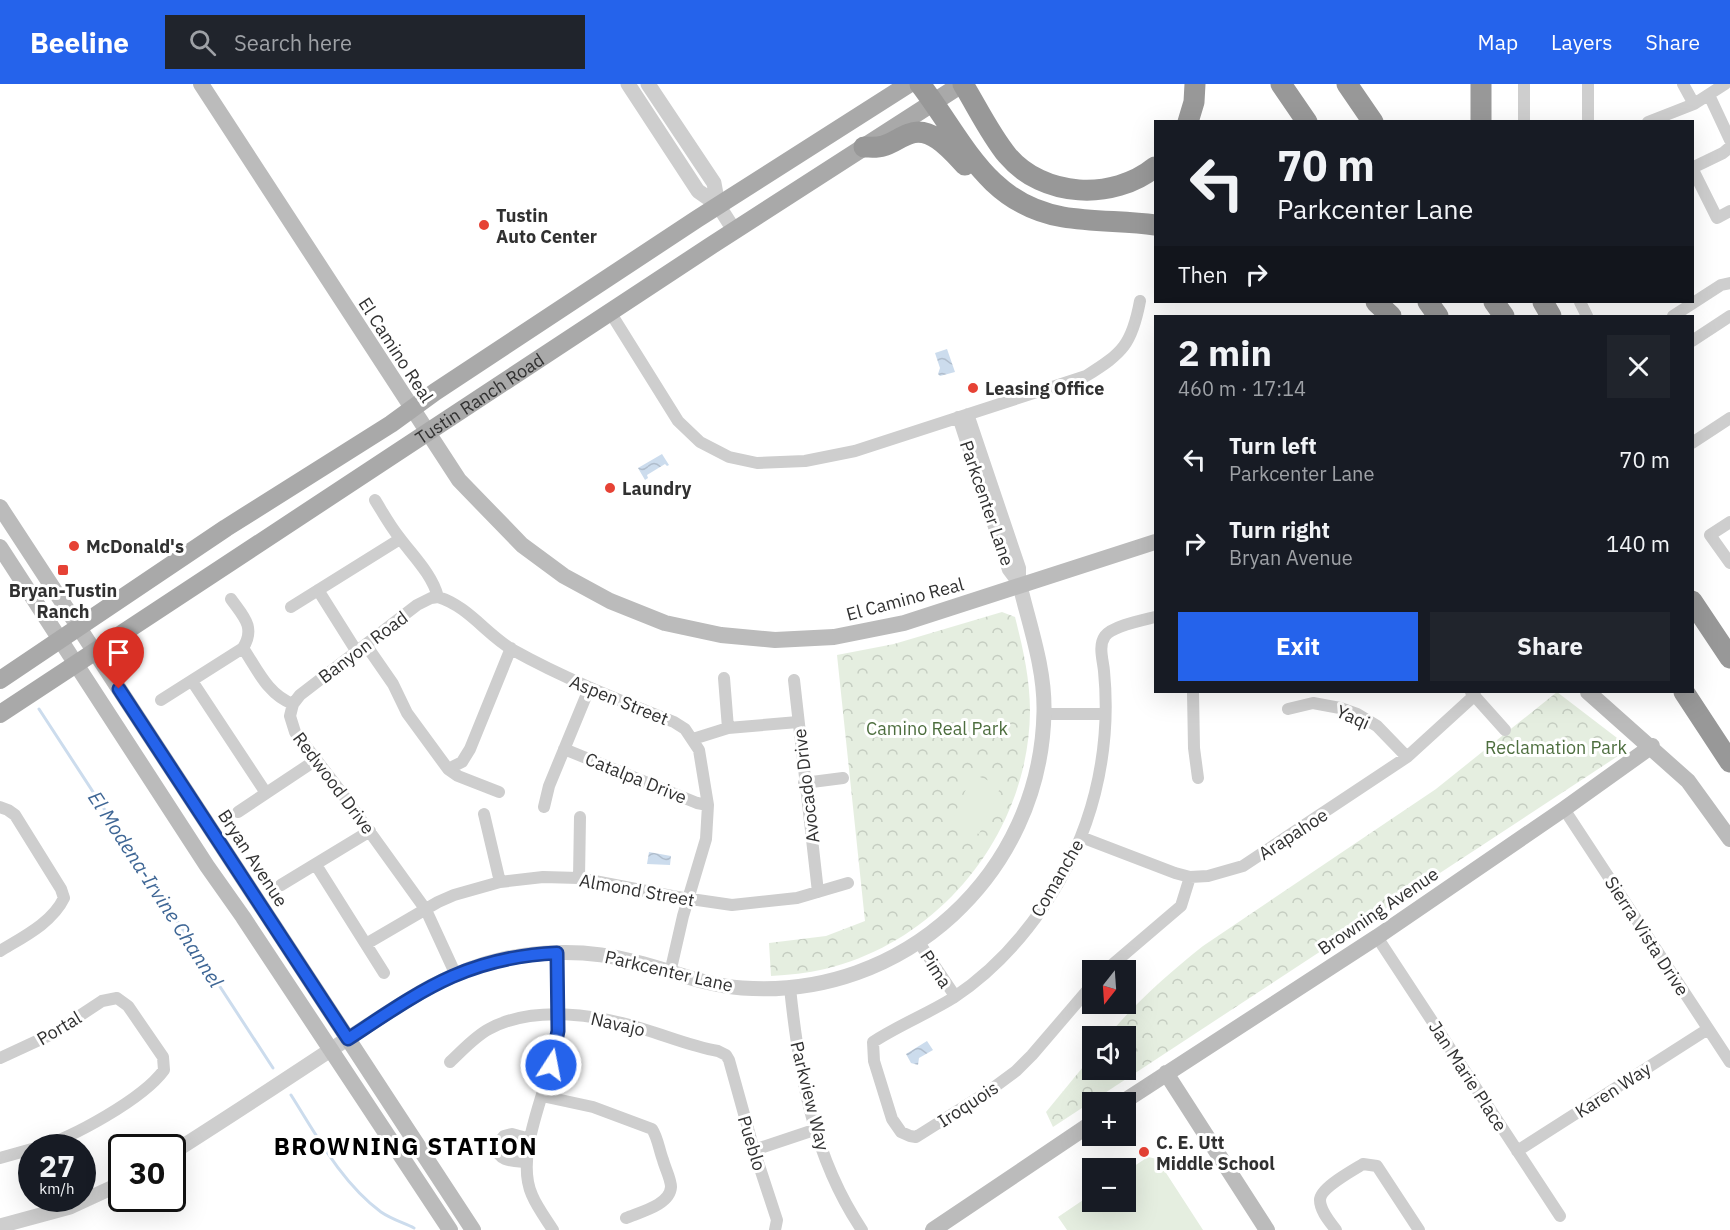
<!DOCTYPE html>
<html lang="en">
<head>
<meta charset="utf-8">
<style>
  :root { --surface:#171b24; --page:#20242c; --text:#f1f3f6; --muted:#9ea1a6; --accent:#2563eb }
  body { margin:0; font-family:"IBM Plex Sans",sans-serif; background:var(--page); color:var(--text); height:100vh; display:flex; flex-direction:column; font-size:22px; white-space:nowrap }
  * { box-sizing:border-box; margin:0 }
  p { font-size:20px; color:var(--muted) }
  .icon { flex:none; width:33px; height:33px; fill:none; stroke:currentColor; stroke-width:2; stroke-linecap:round; stroke-linejoin:round }
  .map { position:relative; flex:1; overflow:hidden }
  .sheet { position:absolute; left:1154px; top:231px; width:540px; height:378px; display:flex; flex-direction:column; background:var(--surface); border-radius:0px; box-shadow:0 6px 24px #0002 }
  .sheet>* { flex:none }
  .guide { position:absolute; left:1154px; top:36px; width:540px; height:183px; border-radius:0px; box-shadow:0 6px 24px #0002; background:#171b24; color:var(--text); overflow:hidden }
  .needle { width:39px; rotate:197deg }
  .controls { position:absolute; left:1082px; top:876px; display:grid; gap:12px }
  .controls a { display:grid; place-items:center; width:54px; height:54px; border-radius:0px; background:var(--surface); box-shadow:0 6px 24px #0002; font-size:30px }
  .speed { position:absolute; left:18px; top:1050px; display:flex; gap:12px; font-size:30px; font-weight:700; text-align:center }
  .speed>* { display:grid; place-content:center; width:78px; height:78px; border-radius:50%; background:var(--surface); box-shadow:0 6px 24px #0002; line-height:1 }
  .speed small { font-size:15px; font-weight:400 }
  .speed .limit { border:3px solid #111; border-radius:9px; background:#fff; color:#111 }
  .pin { position:absolute; display:grid; place-items:center; width:51px; height:51px; color:#fff; margin:-62px -26px; border-radius:50% 50% 50% 0; rotate:-45deg; box-shadow:0 0 6px #0007 }
  .pin .icon { rotate:45deg }
  .me { position:absolute; width:66px; margin:-33px; rotate:11deg; stroke-linejoin:round; filter:drop-shadow(0 0 4px #0008) }
  .turn { display:flex; align-items:center; gap:21px; height:126px; padding:0 24px; font-size:27px }
  .turn .icon { width:78px; height:78px; stroke-width:2.5 }
  .turn b { display:block; font-size:42px; line-height:51px }
  .then { display:flex; align-items:center; height:57px; padding:0 24px; background:#0003; gap:12px; font-size:22px }
  .round { display:grid; place-items:center; flex:none; width:63px; height:63px; border-radius:0px; background:var(--page) }
  .head { display:flex; align-items:center; justify-content:space-between; height:102px; padding:0 24px }
  h1 { font-size:36px; font-weight:700; line-height:45px }
  .button { display:flex; gap:12px; margin-top:auto; padding:12px 24px }
  .button a { flex:1; height:69px; border-radius:0px; background:var(--accent); color:#fff; font-size:24px; font-weight:700; line-height:69px; text-align:center }
  .button a+a { background:var(--page); color:var(--text) }
  ul { padding:0; list-style:none }
  li { display:flex; align-items:center; gap:18px; height:84px; padding:0 24px }
  li div { flex:1 }
  li b { display:block; font-size:22px }
  li em { font-style:normal }
  header { display:flex; align-items:center; gap:36px; box-sizing:border-box; height:84px; padding:0 30px; background:var(--accent); color:#fff }
  header strong { font-size:28px }
  nav { display:flex; gap:33px; margin-inline-start:auto; font-size:21px }
  .search { width:420px; height:54px; background:var(--page); display:flex; align-items:center; gap:15px; box-sizing:border-box; padding:0 21px; border-radius:0px; color:var(--muted); font-size:22px }
  .map>svg:first-child { display:block }
</style>
</head>
<body>
<header>
<strong>Beeline</strong>
<div class="search"><svg class="icon" aria-label="search" viewBox="0 0 24 24"><circle cx="10" cy="10" r="6"/><path d="M15 15l6 6"/></svg>Search here</div>
<nav><a>Map</a><a>Layers</a><a>Share</a></nav>
</header>
<div class="map">
<svg width="1730" height="1146" viewBox="0 0 1730 1146">
  <defs>
    <pattern id="park-crowns" width="20" height="18" patternUnits="userSpaceOnUse" patternTransform="scale(1.5)"><rect width="20" height="18" fill="#e5eee0"/><path d="M2 6a3 3 0 1 1 6 0M12 15a3 3 0 1 1 6 0" fill="none" stroke="#c5cdc1"/></pattern>
    <pattern id="water-waves" width="16" height="10" patternUnits="userSpaceOnUse" patternTransform="scale(1.5)"><rect width="16" height="10" fill="#ccdced"/><path d="M0 5q4-4 8 0t8 0" fill="none" stroke="#b0bdcc"/></pattern>
  </defs>
  <rect width="100%" height="100%" fill="#fff"/>
  <!-- park -->
  <path fill="url(#park-crowns)" d="M1002,528L1015,533C1023,564 1030,595 1030,627C1029,747 942,857 825,885C807,889 789,891 771,892L769,859L826,852L865,837L837,571L894,560Z
    M1557,608L1621,657L1618,672L1053,1043L1046,1028L1092,972V986H1125V952H1108C1136,918 1168,890 1203,862L1436,705Z"/>
  <!-- garden -->
  <path fill="#e5eee0" d="M973,690L1001,702L979,750L951,738Z
    M1148,1073L1157,1075L1203,1146H1067L1058,1133L1092,1110V1118H1125V1088Z"/>
  <!-- water -->
  <path fill="url(#water-waves)" d="M947,265L955,288L940,292L938,290L940,284L935,269Z
    M662,370L669,381L667,382L665,380L647,391L648,394L645,396L638,384Z
    M649,768L671,772L670,781L647,780Z
    M927,957L933,966L919,974L918,981L911,979L906,970Z"/>
  <g fill="none" stroke-linecap="round" stroke-linejoin="round">
    <!-- stream -->
    <path stroke="#ccdced" stroke-width="3" d="M39,625L273,984
      M291,1011C317,1052 341,1098 381,1128C391,1135 404,1139 414,1144"/>
    <!-- minor -->
    <path stroke="#cecece" stroke-width="12" d="M1588,0V38
      M1683,0L1694,20
      M1709,11L1730,56
      M1524,38V0
      M1648,38L1694,20L1725,0
      M1692,84L1717,134L1730,127
      M1692,84L1723,69L1730,63
      M1580,218L1587,232
      M610,228L678,337L700,358L729,373L757,379L805,377L855,367L1086,292C1123,269 1132,260 1140,217
      M1673,232L1721,201L1730,199
      M1692,257L1730,232
      M968,330L1020,484V502
      M958,333L1008,486L1020,502
      M1692,359L1730,334
      M375,416C383,429 390,442 399,453C413,472 432,490 438,513C468,522 487,551 513,566C565,595 619,616 674,638L685,645L699,666L708,721L706,755L683,832L670,889
      M1730,438L1710,451L1730,479
      M318,506L357,568
      M231,515C243,532 256,543 243,564C257,585 268,611 293,620L290,632L295,648L341,708L426,826L455,889
      M291,523L400,455
      M366,561L393,600L407,629L448,685L458,692L499,708
      M724,594L728,644
      M794,596L818,808
      M192,597L266,709
      M1193,608L1194,664L1198,694
      M1471,608L1505,646
      M161,616L243,564
      M293,620L300,611L417,521L431,514L438,513
      M1288,625L1313,619L1340,624L1357,630L1377,642L1407,673
      M1044,630H1105
      M693,655L728,644L798,638
      M564,665L697,719L708,721
      M448,685L462,678L470,665L511,564
      M804,699L843,694
      M0,723L8,726L15,731L61,805L64,814C52,839 23,853 0,867
      M544,723L549,702L589,605
      M1564,725L1730,978
      M238,728L316,676
      M484,730L500,798
      M1081,753L1175,789L1190,793L1208,792L1243,782L1407,673L1475,611
      M316,781L384,889
      M579,794L580,733
      M281,801L370,747
      M1377,853L1560,1132
      M918,857L955,912
      M366,860L438,818L454,811L500,798L543,793L579,794L677,813L732,821L797,814L848,799
      M1106,886L1181,822L1190,793
      M1092,901L1032,971L1016,987L989,1007L916,1053L910,1052L901,1048L892,1035L874,977L873,958C899,941 927,930 953,914C1022,868 1075,789 1095,709C1105,669 1108,628 1104,587C1103,576 1098,562 1105,552C1112,542 1143,536 1155,533
      M790,904C799,990 813,1073 862,1146
      M0,974L52,950L102,917L117,914L128,922L163,973L164,986C143,1015 72,1054 37,1064
      M450,978C462,967 474,953 489,945C533,921 596,930 643,945C667,952 693,963 718,967L726,971L729,976L754,1066L777,1136L775,1146
      M542,1012L593,1023L652,1045C658,1054 659,1066 663,1076C665,1084 671,1095 671,1103C670,1121 640,1128 626,1134
      M754,1066L814,1046
      M1517,1067L1708,945
      M0,1074L32,1065
      M526,1078C513,1077 498,1078 496,1062L504,1052L512,1050L530,1055
      M553,1146C546,1135 537,1123 532,1111C514,1071 547,1006 555,965C561,933 558,900 557,869
      M1336,1146C1330,1138 1320,1127 1320,1116C1320,1104 1352,1087 1363,1080L1377,1082L1419,1146"/>
    <!-- tertiary -->
    <path stroke="#cecece" stroke-width="15" d="M628,0L698,107L718,121
      M648,0L714,99L718,121L734,146
      M172,1069C229,1033 285,996 341,959C393,926 442,888 503,875C547,866 592,866 636,878C673,887 703,901 742,904C904,916 1041,789 1044,628C1045,585 1030,543 1020,502
      M0,1142L70,1123L122,1099"/>
    <!-- secondary -->
    <path stroke="#bbb" stroke-width="16" d="M201,0L459,396L522,461L564,492L610,517L665,539L721,551L775,556L834,553L904,539L1155,458
      M0,423L473,1146
      M0,463L207,782L243,833L450,1146
      M1588,608L1688,697L1730,755
      M1166,989L1267,1146
      M1123,1018L1377,853L1564,725L1652,662
      M933,1146L1092,1039"/>
    <!-- primary -->
    <g stroke="#a9a9a9" stroke-width="18">
      <path d="M0,596L226,444L391,340L435,308L697,135L909,0"/>
      <path id="s1" d="M0,630L712,161L962,0"/>
    </g>
    <!-- motorway -->
    <path stroke="#989898" stroke-width="21" d="M920,0C963,56 986,120 1063,133C1093,138 1125,137 1155,141
      M963,0C977,23 990,50 1007,71C1043,114 1113,117 1155,83
      M1281,0L1307,38
      M1347,0L1373,38
      M1188,38L1194,18L1195,0
      M1481,38V0
      M864,63C870,63 877,64 883,62C892,60 900,53 909,50C931,41 952,67 965,81
      M1376,218L1391,232
      M1428,218L1438,232
      M1494,218L1504,232
      M1543,218L1551,232
      M1692,517L1730,574
      M1684,608L1730,678"/>
  </g>
  <g fill="none" stroke-linecap="round" stroke-linejoin="round">
    <defs>
      <path id="route" d="M119,605L348,955C421,907 466,873 557,869L558,947L551,981"/>
    </defs>
    <!-- route casing -->
    <use href="#route" stroke="#184099" stroke-width="15"/>
    <!-- route -->
    <use href="#route" stroke="#2563eb" stroke-width="10"/>
  </g>
  <!-- markers -->
  <g fill="#e64235" stroke="#fff" stroke-width="2">
    <circle cx="484" cy="141" r="6"/>
    <circle cx="973" cy="304" r="6"/>
    <circle cx="610" cy="404" r="6"/>
    <circle cx="74" cy="462" r="6"/>
    <rect x="57" y="480" width="12" height="12" rx="3"/>
    <circle cx="1144" cy="1068" r="6"/>
  </g>
  <g text-anchor="middle" dominant-baseline="central" stroke-width="6" stroke-linejoin="round" paint-order="stroke">
    <!-- poi labels -->
    <g font-size="18" font-weight="bold" fill="#313131" stroke="#fff" text-anchor="start">
      <text x="496" y="131">Tustin<tspan x="496" dy="21">Auto Center</tspan></text>
      <text x="985" y="304">Leasing Office</text>
      <text x="622" y="404">Laundry</text>
      <text x="86" y="462">McDonald's</text>
      <text x="63" y="506" text-anchor="middle">Bryan-Tustin<tspan x="63" dy="21">Ranch</tspan></text>
      <text x="1156" y="1058">C. E. Utt<tspan x="1156" dy="21">Middle School</tspan></text>
    </g>
    <!-- street labels -->
    <g font-size="18" fill="#313131" stroke="#fff">
      <text transform="translate(396 266) rotate(57)">El Camino Real</text>
      <text stroke="none"><textPath href="#s1" startOffset="574">Tustin Ranch Road</textPath></text>
      <text transform="translate(987 419) rotate(71)">Parkcenter Lane</text>
      <text transform="translate(905 515) rotate(-15)">El Camino Real</text>
      <text transform="translate(363 563) rotate(-37)">Banyon Road</text>
      <text transform="translate(619 616) rotate(22)">Aspen Street</text>
      <text transform="translate(1353 633) rotate(24)">Yaqi</text>
      <text transform="translate(636 694) rotate(22)">Catalpa Drive</text>
      <text transform="translate(334 699) rotate(53)">Redwood Drive</text>
      <text transform="translate(806 702) rotate(-97)">Avocado Drive</text>
      <text transform="translate(1293 750) rotate(-33)">Arapahoe</text>
      <text transform="translate(253 774) rotate(57)">Bryan Avenue</text>
      <text transform="translate(1057 794) rotate(-60)">Comanche</text>
      <text transform="translate(637 806) rotate(10)">Almond Street</text>
      <text transform="translate(1378 827) rotate(-34)">Browning Avenue</text>
      <text transform="translate(1647 852) rotate(57)">Sierra Vista Drive</text>
      <text transform="translate(936 885) rotate(57)">Pima</text>
      <text transform="translate(669 887) rotate(13)">Parkcenter Lane</text>
      <text transform="translate(618 940) rotate(13)">Navajo</text>
      <text transform="translate(59 944) rotate(-31)">Portal</text>
      <text transform="translate(1468 992) rotate(57)">Jan Marie Place</text>
      <text transform="translate(1613 1006) rotate(-33)">Karen Way</text>
      <text transform="translate(810 1012) rotate(76)">Parkview Way</text>
      <text transform="translate(968 1020) rotate(-33)">Iroquois</text>
      <text transform="translate(752 1059) rotate(73)">Pueblo</text>
    </g>
    <!-- park labels -->
    <g font-size="18" fill="#4d6e3e" stroke="#fff">
      <text x="937" y="644">Camino Real Park</text>
      <text x="1556" y="663">Reclamation Park</text>
    </g>
    <!-- water labels -->
    <g font-size="20" font-style="italic" fill="#3e6695" stroke="#fff">
      <text transform="translate(156 805) rotate(57)">El Modena-Irvine Channel</text>
    </g>
    <!-- district labels -->
    <g font-size="24" font-weight="bold" letter-spacing="1.5" fill="#000" stroke="#fff">
      <text x="406" y="1062">BROWNING STATION</text>
    </g>
  </g>
</svg>
<div class="controls">
<a><svg class="needle" viewBox="-14 -14 28 28"><path d="M0-13l5 13h-10z" fill="#e53935"/><path d="M0 13l5-13h-10z" fill="#9ea1a6"/></svg></a>
<a><svg class="icon" aria-label="sound" viewBox="0 0 24 24"><path d="M4 9h4l5-4v14l-5-4H4zM17 9q2 3 0 6"/></svg></a>
<a>+</a>
<a>−</a>
</div>
<div class="speed"><div>27<small>km/h</small></div><div class="limit">30</div></div>
<div class="pin" style="left:119px;top:605px;background:#d93025"><svg class="icon" aria-label="arrive" viewBox="0 0 24 24"><path d="M6 21V4h12l-3 4 3 4H6"/></svg></div>
<svg class="me" style="left:551px;top:981px" viewBox="-20 -20 40 40"><circle r="17" fill="#2563eb" stroke="#fff" stroke-width="3"/><path d="M0-11L8 9 0 5-8 9z" fill="#fff"/></svg>
<div class="guide">
<div class="turn"><svg class="icon" aria-label="left" viewBox="0 0 24 24"><path d="M17 20v-9H6M10 6l-5 5 5 5"/></svg><div><b>70 m</b>Parkcenter Lane</div></div>
<div class="then">Then<svg class="icon" aria-label="right" viewBox="0 0 24 24"><path d="M7 20v-9h11M14 6l5 5-5 5"/></svg></div>
</div>
<section class="sheet">
<div class="head"><div><h1>2 min</h1><p>460 m · 17:14</p></div><a class="round"><svg class="icon" aria-label="close" viewBox="0 0 24 24"><path d="M6 6l12 12M18 6L6 18"/></svg></a></div>
<ul>
<li><svg class="icon" aria-label="left" viewBox="0 0 24 24"><path d="M17 20v-9H6M10 6l-5 5 5 5"/></svg><div><b>Turn left</b><p>Parkcenter Lane</p></div><em>70 m</em></li>
<li><svg class="icon" aria-label="right" viewBox="0 0 24 24"><path d="M7 20v-9h11M14 6l5 5-5 5"/></svg><div><b>Turn right</b><p>Bryan Avenue</p></div><em>140 m</em></li>
</ul>
<div class="button"><a>Exit</a><a>Share</a></div>
</section>
</div>
</body>
</html>
